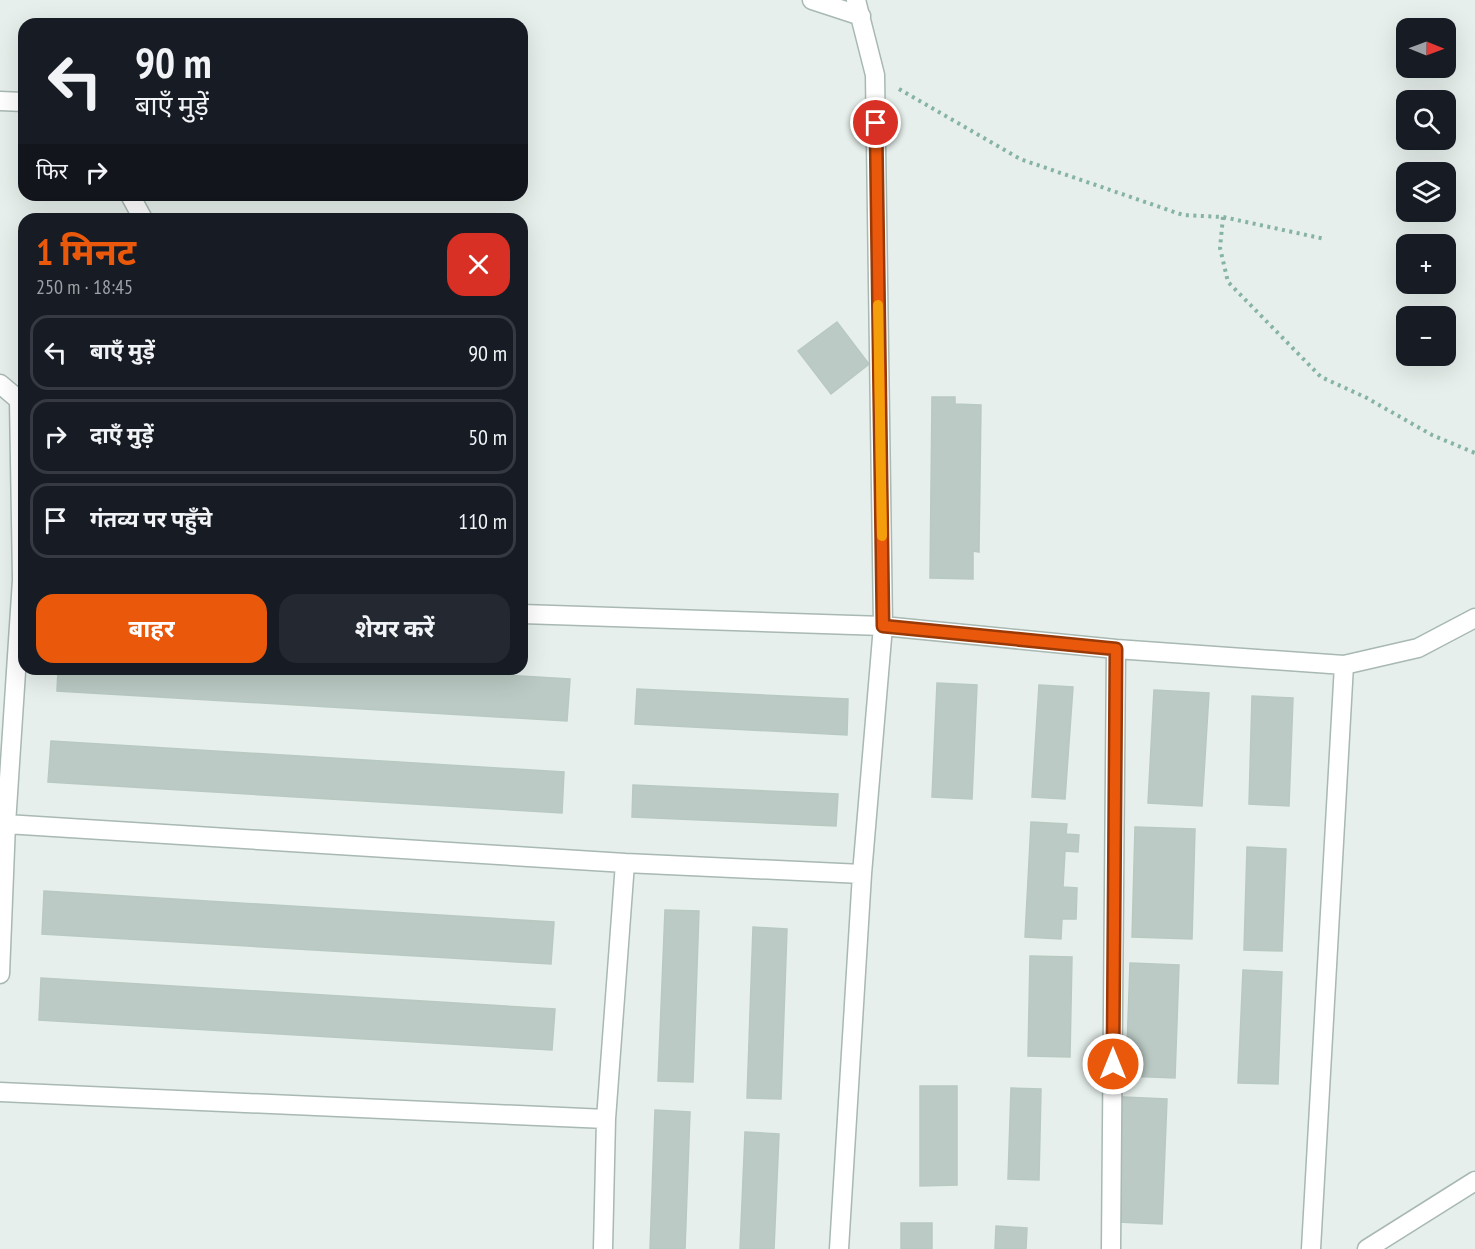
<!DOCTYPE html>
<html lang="hi">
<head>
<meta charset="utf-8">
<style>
  :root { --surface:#171b24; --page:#242831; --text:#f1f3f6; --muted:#9ea1a6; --line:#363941; --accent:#ea580c }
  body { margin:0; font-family:"PT Sans Narrow","Noto Sans Devanagari",sans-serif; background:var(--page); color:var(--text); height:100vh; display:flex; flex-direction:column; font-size:22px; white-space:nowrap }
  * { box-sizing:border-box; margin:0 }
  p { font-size:20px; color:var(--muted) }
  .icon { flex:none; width:33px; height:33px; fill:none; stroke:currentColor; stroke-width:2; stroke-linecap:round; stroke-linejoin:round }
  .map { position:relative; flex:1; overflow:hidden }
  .panel { position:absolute; left:18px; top:213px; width:510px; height:462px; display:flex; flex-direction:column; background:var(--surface); border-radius:18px; box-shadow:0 6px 24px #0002 }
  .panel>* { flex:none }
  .guide { position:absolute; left:18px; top:18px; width:510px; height:183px; border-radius:18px; box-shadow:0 6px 24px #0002; background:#171b24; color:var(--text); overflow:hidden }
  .needle { width:39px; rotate:91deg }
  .tools { position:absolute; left:1396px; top:18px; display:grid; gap:12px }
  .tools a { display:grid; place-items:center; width:60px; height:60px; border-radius:12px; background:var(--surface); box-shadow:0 6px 24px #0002; font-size:30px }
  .pin { position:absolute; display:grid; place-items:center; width:51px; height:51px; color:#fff; margin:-26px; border:3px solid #fff; border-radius:50%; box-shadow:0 2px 6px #0007 }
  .me { position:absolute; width:66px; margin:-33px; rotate:0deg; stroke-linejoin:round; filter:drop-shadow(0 0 4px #0008) }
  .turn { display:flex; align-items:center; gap:21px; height:126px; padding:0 18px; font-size:27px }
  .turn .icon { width:78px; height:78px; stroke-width:2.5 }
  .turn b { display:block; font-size:42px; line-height:51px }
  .then { display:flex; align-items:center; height:57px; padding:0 18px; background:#0003; gap:12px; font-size:22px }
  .round { display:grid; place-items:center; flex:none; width:63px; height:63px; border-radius:18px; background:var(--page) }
  .headline { display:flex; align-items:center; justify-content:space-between; height:102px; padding:0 18px }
  h1 { font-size:36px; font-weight:700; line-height:45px; color:var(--accent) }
  .action { display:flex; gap:12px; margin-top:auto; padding:12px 18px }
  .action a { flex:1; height:69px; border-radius:18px; background:var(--accent); color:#fff; font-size:24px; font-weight:700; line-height:69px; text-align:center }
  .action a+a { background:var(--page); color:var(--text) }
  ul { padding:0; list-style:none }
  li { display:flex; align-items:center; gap:18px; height:75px; margin:0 12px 9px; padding:0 6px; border:3px solid var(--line); border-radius:18px }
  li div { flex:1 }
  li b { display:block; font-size:22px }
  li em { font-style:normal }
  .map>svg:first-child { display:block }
</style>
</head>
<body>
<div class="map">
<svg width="1475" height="1249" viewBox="0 0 1475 1249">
  <rect width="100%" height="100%" fill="#e6efeb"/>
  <!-- building -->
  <path fill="#bbcac4" stroke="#b8c9c2" stroke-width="1.5" d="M837,322L869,364L831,394L798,351Z
    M932,397H955V404L981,405L979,552L973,551V579L930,578Z
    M58,669H402L570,679L567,721L57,691Z
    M937,683L977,685L972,799L932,797Z
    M1039,685L1073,687L1065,799L1032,797Z
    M637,689L848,699L847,735L635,724Z
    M1154,690L1209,693L1202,806L1148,803Z
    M1252,696L1293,698L1289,806L1249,804Z
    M51,741L564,772L562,813L48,782Z
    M633,785L838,794L836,826L632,817Z
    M1031,822L1067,824L1066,834L1079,835L1078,852L1065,851L1063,887L1077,888L1076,919H1062L1061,939L1025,937Z
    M1135,827L1195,829L1192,939L1132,937Z
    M1247,847L1286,849L1282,951L1244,950Z
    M44,891L554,922L551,964L42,934Z
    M665,910L699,911L693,1082L658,1081Z
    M753,927L787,929L781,1099L747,1098Z
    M1030,956L1072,957L1070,1057L1028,1056Z
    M1130,963L1179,965L1175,1078L1126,1076Z
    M1243,970L1282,972L1278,1084L1238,1083Z
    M41,978L555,1009L552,1050L39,1020Z
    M920,1086H957V1185L920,1186Z
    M1011,1088L1041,1089L1039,1180L1008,1179Z
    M1123,1097L1167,1099L1162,1224L1118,1222Z
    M655,1110L690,1112L685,1249H650Z
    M745,1132L779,1134L774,1249H740Z
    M901,1223H932V1249H901Z
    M996,1226L1027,1228L1026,1249H995Z"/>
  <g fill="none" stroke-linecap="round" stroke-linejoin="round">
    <defs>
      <path id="minor" d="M812,0L861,16
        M0,101L24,102
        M130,195L143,219
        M0,384L19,400L22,580L6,824L0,974
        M522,614L883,626L1116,649L1344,665L1418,648L1475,618
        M6,824L625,863L862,874
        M0,1092L606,1119
        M603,1249L606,1119L625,863
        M839,1249L862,874L883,626L875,75L856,0
        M1111,1249L1116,649
        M1311,1249L1344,665
        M1367,1249L1475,1181"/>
    </defs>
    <!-- minor casing -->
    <use href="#minor" stroke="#a8b8b2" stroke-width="21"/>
    <!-- path -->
    <path stroke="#86b3a5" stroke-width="4" stroke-dasharray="3 4.5" stroke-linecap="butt" d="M899,89L1020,159L1183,215L1223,217L1325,239
      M1223,217L1220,248L1228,282L1321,377L1365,397L1432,435L1475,453"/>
    <!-- minor -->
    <use href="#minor" stroke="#fff" stroke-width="18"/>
  </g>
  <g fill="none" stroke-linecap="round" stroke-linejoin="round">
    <defs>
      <path id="route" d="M876,123L883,626L1116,649L1113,1064"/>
    </defs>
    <!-- route casing -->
    <use href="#route" stroke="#983908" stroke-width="15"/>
    <!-- route -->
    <use href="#route" stroke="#ea580c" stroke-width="10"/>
    <!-- slow -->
    <path stroke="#f59e0b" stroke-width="10" d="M878,305L882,536"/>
  </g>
</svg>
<div class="tools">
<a><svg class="needle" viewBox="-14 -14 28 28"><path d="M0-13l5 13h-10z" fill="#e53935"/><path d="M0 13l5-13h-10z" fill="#9ea1a6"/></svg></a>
<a><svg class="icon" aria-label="search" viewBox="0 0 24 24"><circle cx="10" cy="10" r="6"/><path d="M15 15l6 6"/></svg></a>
<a><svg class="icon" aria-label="layers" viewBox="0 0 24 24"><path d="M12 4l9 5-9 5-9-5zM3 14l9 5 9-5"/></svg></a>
<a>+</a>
<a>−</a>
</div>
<div class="pin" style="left:876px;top:123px;background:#d93025"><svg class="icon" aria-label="arrive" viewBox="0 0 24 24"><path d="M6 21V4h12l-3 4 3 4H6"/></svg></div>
<svg class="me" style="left:1113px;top:1064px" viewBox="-20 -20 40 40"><circle r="17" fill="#ea580c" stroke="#fff" stroke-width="3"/><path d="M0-11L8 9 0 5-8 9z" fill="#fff"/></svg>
<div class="guide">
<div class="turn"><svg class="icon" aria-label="left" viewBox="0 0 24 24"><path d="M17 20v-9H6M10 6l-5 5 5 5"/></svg><div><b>90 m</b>बाएँ मुड़ें</div></div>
<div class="then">फिर<svg class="icon" aria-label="right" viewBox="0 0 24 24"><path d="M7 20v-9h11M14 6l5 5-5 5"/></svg></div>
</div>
<section class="panel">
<div class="headline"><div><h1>1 मिनट</h1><p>250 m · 18:45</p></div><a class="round" style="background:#d93025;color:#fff"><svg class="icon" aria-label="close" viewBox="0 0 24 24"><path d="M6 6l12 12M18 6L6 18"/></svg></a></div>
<ul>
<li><svg class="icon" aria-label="left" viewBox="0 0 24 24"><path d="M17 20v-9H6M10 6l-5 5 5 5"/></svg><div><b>बाएँ मुड़ें</b></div><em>90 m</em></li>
<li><svg class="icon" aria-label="right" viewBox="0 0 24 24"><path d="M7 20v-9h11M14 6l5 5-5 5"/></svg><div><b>दाएँ मुड़ें</b></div><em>50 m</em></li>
<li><svg class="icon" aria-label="arrive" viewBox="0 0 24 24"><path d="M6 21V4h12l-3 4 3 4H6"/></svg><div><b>गंतव्य पर पहुँचे</b></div><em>110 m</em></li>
</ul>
<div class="action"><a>बाहर</a><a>शेयर करें</a></div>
</section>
</div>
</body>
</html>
